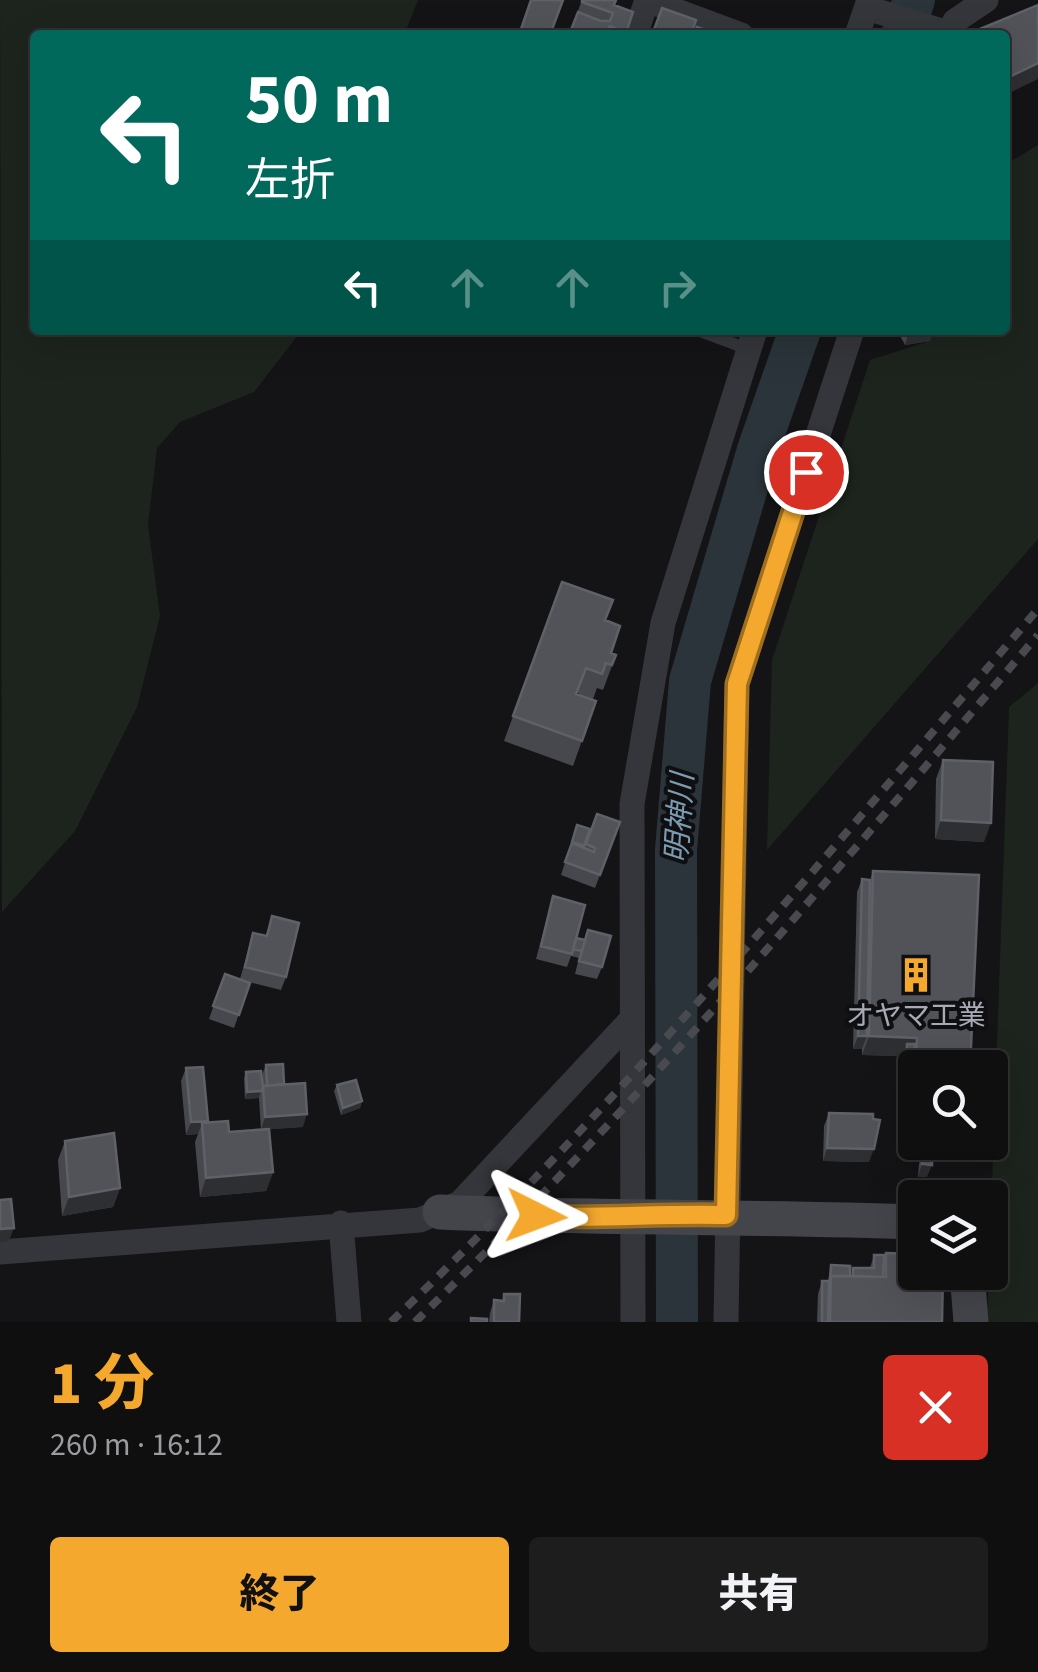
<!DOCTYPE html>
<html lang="ja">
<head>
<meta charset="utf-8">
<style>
  :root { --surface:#0f0f10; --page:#1d1d1e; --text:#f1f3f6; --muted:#9b9c9f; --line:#2f2f30; --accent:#f4a92e }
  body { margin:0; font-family:"Source Sans 3","Noto Sans JP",sans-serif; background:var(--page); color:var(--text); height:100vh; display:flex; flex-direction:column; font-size:38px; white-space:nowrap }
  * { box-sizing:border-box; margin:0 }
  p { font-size:32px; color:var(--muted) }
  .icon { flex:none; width:55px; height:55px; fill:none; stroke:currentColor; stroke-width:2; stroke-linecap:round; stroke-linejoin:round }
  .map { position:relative; height:1322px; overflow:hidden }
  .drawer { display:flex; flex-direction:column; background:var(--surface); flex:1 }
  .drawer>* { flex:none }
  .banner { position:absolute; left:30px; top:30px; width:980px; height:305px; border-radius:10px; box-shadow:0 10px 40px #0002,0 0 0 2px var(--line); background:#00695c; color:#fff; overflow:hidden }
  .fabs { position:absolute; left:898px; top:1050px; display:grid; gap:20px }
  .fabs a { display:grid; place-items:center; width:110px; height:110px; border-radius:10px; background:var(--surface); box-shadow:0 10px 40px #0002,0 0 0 2px var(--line); font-size:50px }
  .pin { position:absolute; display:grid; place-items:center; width:85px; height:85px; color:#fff; margin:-42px; border:5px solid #fff; border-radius:50%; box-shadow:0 2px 10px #0007 }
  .me { position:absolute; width:110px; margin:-55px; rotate:93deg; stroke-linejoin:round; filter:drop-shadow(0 0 8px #0008) }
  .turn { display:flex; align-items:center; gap:35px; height:210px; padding:0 50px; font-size:45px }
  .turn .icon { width:130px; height:130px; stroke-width:2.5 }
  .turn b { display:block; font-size:70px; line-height:85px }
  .lanes { display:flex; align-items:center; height:95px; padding:0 50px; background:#0003; justify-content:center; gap:50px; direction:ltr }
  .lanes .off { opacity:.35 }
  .round { display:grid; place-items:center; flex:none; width:105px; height:105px; border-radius:10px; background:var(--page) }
  .overview { display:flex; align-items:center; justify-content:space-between; height:170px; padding:0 50px }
  h1 { font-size:60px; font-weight:800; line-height:75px; color:var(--accent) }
  .action { display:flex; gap:20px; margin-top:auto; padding:20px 50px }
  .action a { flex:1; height:115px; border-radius:10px; background:var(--accent); color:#111; font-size:40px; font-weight:800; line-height:115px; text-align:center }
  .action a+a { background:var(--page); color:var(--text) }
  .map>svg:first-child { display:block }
</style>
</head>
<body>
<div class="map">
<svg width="1038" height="1322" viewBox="0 0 1038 1322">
  <rect width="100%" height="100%" fill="#141416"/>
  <!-- green -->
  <path fill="#1c241d" d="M0,0H418L404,35H35V330H302L254,392L180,422L157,448L148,525L160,616L137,707L75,831L2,912Z
    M1038,145V539L767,850L772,660L870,360L930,341L934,330H1005V165Z
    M1038,683V1322H987L1009,707Z"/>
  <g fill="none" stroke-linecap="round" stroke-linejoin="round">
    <!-- river -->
    <path stroke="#2a343a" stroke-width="42" d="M902,35L914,0
      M677,1322L676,850L690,681L758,450L800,330"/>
    <!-- lane -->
    <path stroke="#35363b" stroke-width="12" d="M697,330L748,349"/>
    <!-- street -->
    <path stroke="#35363b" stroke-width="25" d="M867,8L948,33
      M635,35L647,0L741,35
      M857,35L869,0
      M947,35L955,21L986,0
      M341,1223L349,1322
      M0,1252L420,1220L460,1203L632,1019
      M633,1322L632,804L663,623L755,330
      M726,1322L737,684L852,330"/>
    <!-- secondary -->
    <path stroke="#43454b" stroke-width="35" d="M440,1212C598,1219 756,1216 915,1222
      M967,1272L971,1322"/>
    <!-- rail -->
    <path stroke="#484a50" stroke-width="8" stroke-dasharray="12 10" stroke-linecap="butt" d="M391,1322C620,1104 832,849 1038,609
      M415,1322C636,1108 838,869 1038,635"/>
  </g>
  <!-- wall -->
  <path fill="#47484e" d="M582,0L614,5L633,12L625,35H569Z
    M897,330H934L930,341L905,345Z
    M562,582L605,620L611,653L616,655L603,690L597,688L593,699L577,693L576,694L596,701L573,766L504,741Z
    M943,760L984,842L935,839L936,779Z
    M597,814L620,822L595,888L561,875L577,825L590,829L584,848Z
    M873,871L970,1068H915V1104H909L908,1107H901L902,1056L862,1055V1049H853L857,892L862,879L870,880Z
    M553,896L576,938L584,940L588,930L602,967L597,979L575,974L579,958L571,956L567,967L536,959Z
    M272,916L286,977L281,990L245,981L250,983L234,1028L209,1019L225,974L240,979L253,933L266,936Z
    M266,1065L284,1084L303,1127L269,1129L273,1172L266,1191L200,1197L195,1142L198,1134L186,1135L181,1081L186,1068L207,1123L229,1132L261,1130L259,1098L245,1099L244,1078L246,1072L263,1088V1072Z
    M337,1085L362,1101L360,1108L341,1115L334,1091Z
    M829,1113L869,1162L823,1161L824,1126Z
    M65,1141L120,1188L113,1207L62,1216L58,1160Z
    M923,1151L927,1177H918L919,1164Z
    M886,1253L942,1322H817L818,1294L822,1281H828L831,1265L851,1276L853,1268H870L874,1255L884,1260Z
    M504,1294L519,1322H489L490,1313L494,1300L502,1301Z"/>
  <!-- shaded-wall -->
  <path fill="#2e2f33" d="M1038,63V79L1005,95V79Z
    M922,330H934L930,341L905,345L909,332Z
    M941,820L991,823L984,842L935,839Z
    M858,1036H867L862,1049H853Z
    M869,1036L917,1038L910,1057L907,1044L902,1056L862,1055Z
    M915,1086V1104H909L908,1107H901L906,1094H912Z
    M261,1091L259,1098L245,1099L247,1092Z
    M362,1101L360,1108L341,1115L343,1108Z
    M307,1114L303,1127L261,1130L265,1117Z
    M208,1121L203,1134L202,1123L198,1134L186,1135L191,1122Z
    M827,1148L874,1149L869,1162L823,1161Z
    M922,1164L932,1165L927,1177H918Z
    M273,1172L266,1191L200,1197L206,1178Z
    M120,1188L113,1207L62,1216L69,1197Z
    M14,1228L9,1241L0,1242V1229Z"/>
  <!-- building -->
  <path fill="#515359" stroke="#5f6168" stroke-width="2.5" d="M531,0H563L550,35H519Z
    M582,0H616L614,5L633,12L626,33L610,26L606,35H569L578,12L601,21H610L613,13L582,2Z
    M1038,5V63L1005,79V35H983L980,29Z
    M662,8L696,20L691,35H652Z
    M697,27L717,34L716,35H694Z
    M562,582L613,600L605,620L620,626L611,653L616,655L612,665L606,663L602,674L586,668L576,694L596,701L582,741L513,716Z
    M943,760L993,762L991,823L941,820Z
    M597,814L620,822L600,875L565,862L572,843L594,852L595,848L586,844Z
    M577,825L590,829L584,846L572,842Z
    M873,871L979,875L970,1068H916L917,1038L869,1036Z
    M862,879L870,880L867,1036H858Z
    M553,896L585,905L572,954L541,946Z
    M272,916L299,923L286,977L245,967L253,933L267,936Z
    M588,930L611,936L602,967L579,961Z
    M576,938L585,940L582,951L573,949Z
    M225,974L250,983L239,1015L213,1006Z
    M907,1044H915L913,1094H906Z
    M283,1064L284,1084L267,1086L266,1065Z
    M203,1067L208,1121L191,1122L186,1068Z
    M261,1071L263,1088L261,1091L247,1092L246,1072Z
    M356,1080L362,1101L343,1108L337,1085Z
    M305,1083L307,1114L265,1117L263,1086Z
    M829,1113L873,1114V1119L880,1120L874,1149L827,1148Z
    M228,1121L229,1132L269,1129L273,1172L206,1178L202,1123Z
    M114,1133L120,1188L69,1197L65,1141Z
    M923,1151L932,1152V1165L922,1164Z
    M11,1199L14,1228L0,1229V1200Z
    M886,1253L915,1254V1272H943L942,1322H830L831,1276L886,1277Z
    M874,1255H884L883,1277L853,1276V1268H874Z
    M831,1265L850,1266V1276H831L830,1280Z
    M822,1281H829L828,1322H822Z
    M504,1294H520L519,1322H494V1300L504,1301Z
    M471,1318L487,1319V1322H471Z"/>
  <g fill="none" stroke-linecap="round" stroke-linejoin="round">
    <defs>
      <path id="route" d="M536,1216C600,1219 663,1213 726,1215L737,684L806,472"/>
    </defs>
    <!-- route casing -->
    <use href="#route" stroke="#9f6e1e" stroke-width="25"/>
    <!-- route -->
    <use href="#route" stroke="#f4a92e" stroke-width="18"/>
  </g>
  <!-- icons -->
  <defs>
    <symbol id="building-bare" viewBox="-9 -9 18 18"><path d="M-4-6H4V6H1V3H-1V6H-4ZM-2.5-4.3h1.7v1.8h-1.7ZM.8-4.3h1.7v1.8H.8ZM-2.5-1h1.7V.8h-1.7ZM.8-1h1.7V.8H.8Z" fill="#f4a92e" stroke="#0f0f11" stroke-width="2.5" paint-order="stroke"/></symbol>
  </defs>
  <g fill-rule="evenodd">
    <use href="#building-bare" x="891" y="950" width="50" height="50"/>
  </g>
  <g text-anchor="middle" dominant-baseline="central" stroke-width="8" stroke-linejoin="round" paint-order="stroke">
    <!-- poi labels -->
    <g font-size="28" fill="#a6abb6" stroke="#0f0f11">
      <text x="916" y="1016">オヤマ工業</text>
    </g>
    <!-- water labels -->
    <g font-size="30" font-style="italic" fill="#7c9bb2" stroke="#0f0f11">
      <text transform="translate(680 818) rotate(-86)">明神川</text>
    </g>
  </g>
</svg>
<div class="fabs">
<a><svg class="icon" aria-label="search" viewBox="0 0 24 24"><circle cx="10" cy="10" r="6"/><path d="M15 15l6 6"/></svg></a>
<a><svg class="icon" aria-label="layers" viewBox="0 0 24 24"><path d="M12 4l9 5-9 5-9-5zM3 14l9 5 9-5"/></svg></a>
</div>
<div class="pin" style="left:806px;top:472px;background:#d93025"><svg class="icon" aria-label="arrive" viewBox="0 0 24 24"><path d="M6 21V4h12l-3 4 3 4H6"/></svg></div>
<svg class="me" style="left:536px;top:1216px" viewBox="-20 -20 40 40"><path d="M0-17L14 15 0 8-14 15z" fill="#f4a92e" stroke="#fff" stroke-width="4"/></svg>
<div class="banner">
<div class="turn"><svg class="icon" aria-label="left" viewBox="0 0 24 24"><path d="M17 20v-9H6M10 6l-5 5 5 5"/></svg><div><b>50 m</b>左折</div></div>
<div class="lanes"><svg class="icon" aria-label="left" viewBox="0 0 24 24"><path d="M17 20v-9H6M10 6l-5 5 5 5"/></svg><svg class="icon off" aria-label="ahead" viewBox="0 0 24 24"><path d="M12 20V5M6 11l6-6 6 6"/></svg><svg class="icon off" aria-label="ahead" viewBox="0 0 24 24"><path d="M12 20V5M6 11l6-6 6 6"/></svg><svg class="icon off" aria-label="right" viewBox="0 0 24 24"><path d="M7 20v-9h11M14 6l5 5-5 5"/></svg></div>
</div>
</div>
<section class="drawer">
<div class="overview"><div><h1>1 分</h1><p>260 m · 16:12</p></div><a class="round" style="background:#d93025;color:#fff"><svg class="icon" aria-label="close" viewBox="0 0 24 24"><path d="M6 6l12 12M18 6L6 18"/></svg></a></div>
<div class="action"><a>終了</a><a>共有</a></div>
</section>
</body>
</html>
